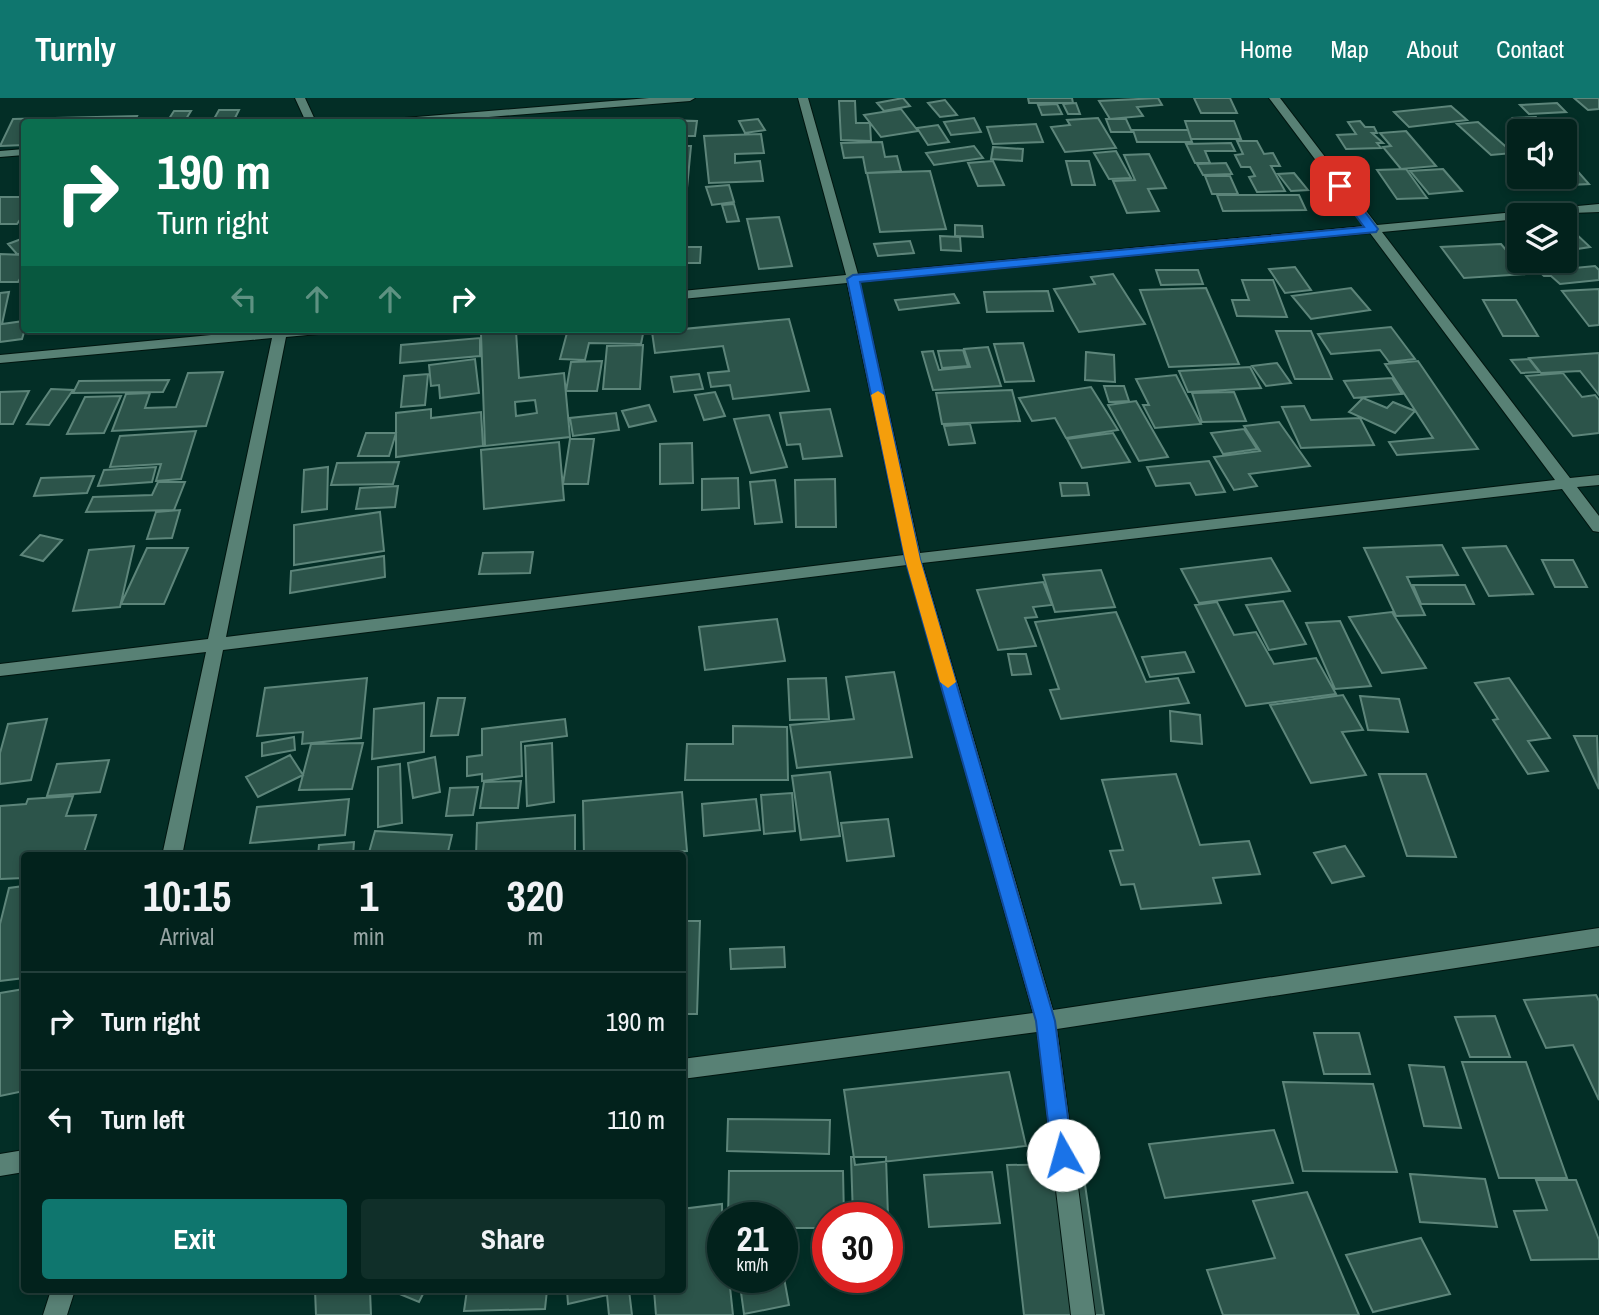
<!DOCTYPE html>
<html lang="en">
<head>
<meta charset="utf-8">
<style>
  :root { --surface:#02221c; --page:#102f29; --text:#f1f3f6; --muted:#96a4a3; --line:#233f3b; --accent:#0f766e }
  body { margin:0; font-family:"Archivo Narrow",sans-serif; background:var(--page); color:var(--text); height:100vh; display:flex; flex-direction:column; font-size:26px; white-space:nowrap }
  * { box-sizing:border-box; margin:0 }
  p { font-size:23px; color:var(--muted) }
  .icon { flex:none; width:38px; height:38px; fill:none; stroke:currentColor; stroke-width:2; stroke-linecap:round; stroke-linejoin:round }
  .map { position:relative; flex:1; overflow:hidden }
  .panel { position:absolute; left:21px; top:754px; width:665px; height:441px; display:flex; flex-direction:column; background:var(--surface); border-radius:7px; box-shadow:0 4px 10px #0003,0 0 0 2px var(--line) }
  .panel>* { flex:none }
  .guide { position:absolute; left:21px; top:21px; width:665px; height:214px; border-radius:7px; box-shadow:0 4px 10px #0003,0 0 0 2px var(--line); background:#0b6e4f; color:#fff; overflow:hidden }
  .controls { position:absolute; left:1507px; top:21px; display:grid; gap:14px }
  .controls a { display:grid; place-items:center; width:70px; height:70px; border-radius:7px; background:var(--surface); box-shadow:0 4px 10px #0003,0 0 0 2px var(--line); font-size:35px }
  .speed { position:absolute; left:707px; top:1104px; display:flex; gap:14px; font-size:35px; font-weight:700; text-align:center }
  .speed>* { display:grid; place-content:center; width:91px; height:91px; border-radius:50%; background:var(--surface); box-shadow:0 4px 10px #0003,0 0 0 2px var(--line); line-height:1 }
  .speed small { font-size:18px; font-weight:400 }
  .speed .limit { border:10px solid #d22; background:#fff; color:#111 }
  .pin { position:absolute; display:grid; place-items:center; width:60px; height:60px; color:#fff; margin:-30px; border-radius:14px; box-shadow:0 4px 10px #0006 }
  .me { position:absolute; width:77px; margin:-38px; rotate:353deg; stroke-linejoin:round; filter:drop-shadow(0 0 5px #0008) }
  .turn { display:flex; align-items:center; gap:24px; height:147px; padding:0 21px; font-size:32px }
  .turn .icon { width:91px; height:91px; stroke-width:2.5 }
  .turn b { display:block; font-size:49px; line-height:60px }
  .lanes { display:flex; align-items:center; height:66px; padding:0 21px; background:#0003; justify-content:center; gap:35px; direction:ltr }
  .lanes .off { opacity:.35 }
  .eta { display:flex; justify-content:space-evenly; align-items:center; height:119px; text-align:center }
  .eta b { font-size:42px; font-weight:800; line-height:49px }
  .button { display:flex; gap:14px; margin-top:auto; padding:14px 21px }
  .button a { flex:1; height:80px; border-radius:7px; background:var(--accent); color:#fff; font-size:28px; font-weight:800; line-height:80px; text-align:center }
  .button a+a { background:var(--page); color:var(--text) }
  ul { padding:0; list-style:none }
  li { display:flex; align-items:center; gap:21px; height:98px; padding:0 21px; border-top:2px solid var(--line) }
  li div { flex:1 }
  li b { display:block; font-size:26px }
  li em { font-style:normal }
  header { display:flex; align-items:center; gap:42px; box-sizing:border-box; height:98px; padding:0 35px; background:var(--accent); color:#fff }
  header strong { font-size:33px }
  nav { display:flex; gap:38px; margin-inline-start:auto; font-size:24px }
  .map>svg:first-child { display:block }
</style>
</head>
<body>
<header>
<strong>Turnly</strong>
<nav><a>Home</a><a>Map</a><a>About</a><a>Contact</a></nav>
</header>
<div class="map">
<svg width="1599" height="1217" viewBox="0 0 1599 1217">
  <rect width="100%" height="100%" fill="#032e26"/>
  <!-- building -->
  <path fill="#2c544a" stroke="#5d857a" stroke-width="2" fill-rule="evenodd" d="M903,0L910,8L884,13L877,5Z
    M1028,0H1072L1073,5H1029Z
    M1158,0L1162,7L1137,9L1143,18L1110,21L1099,3Z
    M1194,0H1230L1237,15H1201Z
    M1574,0H1599V11L1588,12Z
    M945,2L957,17L940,19L928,5Z
    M839,3H855L856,25H870L871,43L841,42Z
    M1076,5L1080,16H1068L1063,6Z
    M1557,5L1566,14L1529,16L1520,7Z
    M1057,6L1062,16L1042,17L1038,7Z
    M1451,8L1467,22L1409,29L1394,14Z
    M901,11L918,33L881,39L864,17Z
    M219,12H239L234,22L237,24H167L174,13H191L186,21H214Z
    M137,18L134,24H24V47L0,48L13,21Z
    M1536,19L1547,33H1523L1513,20Z
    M974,20L981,34L951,37L944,24Z
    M1098,20L1116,50L1065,54L1051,29L1070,27L1067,22Z
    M758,21L765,32L745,35L739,23Z
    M1106,21H1126L1132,34H1111Z
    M665,22L697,23L695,38H682V24Z
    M1185,23H1234L1241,41H1191Z
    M1360,23L1365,29H1374L1377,35H1372L1383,45H1377L1381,50L1346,51L1337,37L1356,36L1348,24Z
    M1478,24L1513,55L1491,57L1457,26Z
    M1036,26L1043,44L993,46L987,29Z
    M938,27L949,44L928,47L917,30Z
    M1133,32H1188L1192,44H1137Z
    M1406,33L1436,68L1401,71L1383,49L1391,48L1380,35Z
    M761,36L764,55L735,56V65L760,63L763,83L709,85L704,38Z
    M1237,43H1257L1264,56L1273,55L1280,68H1271L1285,93L1257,94L1249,79L1255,78L1250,69H1241L1235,57L1243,56Z
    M882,44L885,59L897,58L901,73L866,75L863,59L844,60L841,45Z
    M1231,45L1235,53H1205L1210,65H1195L1186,46Z
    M682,48H691L687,90H682Z
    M974,48L983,60L934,67L926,55Z
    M993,49L1023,51L1022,63L991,61Z
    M1116,53L1131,80L1109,81L1094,55Z
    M1149,56L1166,90L1148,91L1159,113L1127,115L1113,83L1135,82L1124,57Z
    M993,63L1004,87L978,88L968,65Z
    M1066,63H1089L1095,87H1072Z
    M1226,65L1232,76L1203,77L1197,66Z
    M1564,68H1573L1589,86L1527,89L1512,70H1519V79H1564Z
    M1406,71L1427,100L1397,101L1377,72Z
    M1443,71L1462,93L1429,96L1410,73Z
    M930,73L946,131L880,134L867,75Z
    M1294,75L1308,92L1291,93L1278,76Z
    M1205,78H1230L1238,96H1212Z
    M729,87L734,104L712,107L706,89Z
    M1217,97H1299L1306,112L1223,113Z
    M0,99H24V116L17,126H0Z
    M734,106L739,123L727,124L722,107Z
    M779,119L792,168L759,171L747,121Z
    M955,127L982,128L983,139L955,138Z
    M1574,134L1590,149L1564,153V136Z
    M940,138L960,139L961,153L941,152Z
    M24,140V156H17L8,146Z
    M910,143L914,155L878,158L874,146Z
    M1501,146L1526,176L1464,180L1441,149Z
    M682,149H701L700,165H682Z
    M0,156L24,157V174L18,184H0Z
    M1528,163H1556L1564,171L1595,168L1599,172V182L1560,186L1551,178H1544Z
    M1295,169L1311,192L1285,195L1269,171Z
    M1156,172H1198L1203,186L1161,187Z
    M1113,176L1145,226L1079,234L1054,191L1095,186L1091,179Z
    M1242,182H1273L1287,219L1237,218L1232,202H1249Z
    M1206,190L1239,266L1169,269L1140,192Z
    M1351,190L1370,212L1311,221L1292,198Z
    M1599,191V227L1589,228L1562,193Z
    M1048,193L1053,213L987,214L984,194Z
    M9,194L2,226L24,223L25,231L22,241L0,244V195Z
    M954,196L959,205L899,212L895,202Z
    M1483,202H1516L1538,238H1503Z
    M789,221L809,293L733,301L730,287L711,289L708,275L729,273L723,248L655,255L652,234Z
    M1391,229L1415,261L1389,264L1380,252L1331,256L1318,236Z
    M568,231H644L641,246L589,245L585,262L560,261Z
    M516,233L519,280L564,275L570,339L485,348L481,236ZM535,302L537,315L516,318L515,304Z
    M1276,233H1311L1332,281H1295Z
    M480,240V258L400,265L401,247Z
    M1023,245L1034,283L1005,284L994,246Z
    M643,247L640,291H603L607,248Z
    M988,249L1001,288L933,292L922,254L933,253L939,272L970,269L964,251Z
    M963,252L968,268L942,270L938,253Z
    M1086,254L1114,257L1115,284L1085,282Z
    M1599,255V297L1580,273L1541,275L1529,260Z
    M475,261L479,295L440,300L439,287L431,288L429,267Z
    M1529,261L1539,274L1521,275L1511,262Z
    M602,263L597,293H566L571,264Z
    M1418,263L1478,351L1397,357L1389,344L1433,340L1385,266Z
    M1277,265L1291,285L1266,288L1252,268Z
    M1250,269L1261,290L1188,294L1179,273Z
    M223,274L206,328L112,333L126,296L150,295L145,310L176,309L188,275Z
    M1563,275L1582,299L1595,297L1599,302V335L1573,338L1526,278Z
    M428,276L425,307L401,309L404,278Z
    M699,276L703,291L674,294L671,279Z
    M1176,277L1201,326L1155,330L1143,307H1149L1136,281Z
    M1392,280L1402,296L1354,300L1344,283Z
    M169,282L163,294L73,295L79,283Z
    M1104,288H1124L1129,303L1109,304Z
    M1091,289L1118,332L1066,340L1055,320L1032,323L1019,300Z
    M51,291L73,292L49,327L27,326Z
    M1012,292L1020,323L942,326L936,295Z
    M29,293L13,326H0V294Z
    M715,294L725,318L704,322L695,297Z
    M1234,294L1246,323L1202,324L1192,295Z
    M121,298L104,335L67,336L85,299Z
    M1363,300L1387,310L1393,304L1415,313L1395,335L1349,314Z
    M1136,303L1168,359L1139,363L1108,307Z
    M649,307L656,323L629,329L622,313Z
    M1304,308L1311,322L1360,320L1374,347L1301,350L1282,309Z
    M431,311V320L481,314L483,348L396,359V315Z
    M830,311L842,358L803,361L800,346L787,347L780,315Z
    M616,315L619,332L573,338L570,320Z
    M769,317L787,369L751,375L734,321Z
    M1279,324L1310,368L1249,376L1257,388L1234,392L1214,359L1260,353L1244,328Z
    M970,326L975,345L949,347L944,328Z
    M1244,331L1257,351L1223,356L1211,335Z
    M196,333L181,381L156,383L161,366L110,369L120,338Z
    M366,335H396L389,358H358Z
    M1113,335L1130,364L1082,370L1067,341Z
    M570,341H594L588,386H563Z
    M559,344L564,402L484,411L481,352Z
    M692,345L693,385L660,386V346Z
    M1209,363L1225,394L1196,397L1190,385L1156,388L1147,369Z
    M399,364L393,386L331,387L337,365Z
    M156,369L152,384L98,388L104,372Z
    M328,369L327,411L302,414L304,372Z
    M94,378L87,395L34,398L41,380Z
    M738,380L739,410L702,412V381Z
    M835,381L836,429H796L795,382Z
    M775,382L782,424L755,426L750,384Z
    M158,384H185L174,412L86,414L93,399L152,397Z
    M1060,385H1087L1089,397L1062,398Z
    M398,388L395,409L356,411L360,390Z
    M180,412L172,440L147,441L156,414Z
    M380,414L384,453L294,467V427Z
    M40,437L62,442L43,463L21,457Z
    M1442,447L1458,477L1407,479L1425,517L1396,518L1364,450Z
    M134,448L120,509L73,513L89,452Z
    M1506,448L1533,496L1489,498L1463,450Z
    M147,450H188L164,506H121Z
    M533,454L530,475L479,476L483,455Z
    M384,458L385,479L290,495L291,473Z
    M1271,460L1290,493L1199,505L1181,471Z
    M1542,462H1573L1587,489H1555Z
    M1101,472L1115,509L1055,514L1043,477Z
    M1043,484L1052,507L1033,509L1037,519L1025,520L1036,548L998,552L977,492Z
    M1413,487H1465L1474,506H1421Z
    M1283,503L1306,546L1269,552L1246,507Z
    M1217,504L1234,537L1256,534L1274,566L1316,560L1336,596L1246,608L1195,507Z
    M1116,514L1146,584L1178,580L1189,605L1061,621L1050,592L1059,591L1035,524Z
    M1392,514L1426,570L1382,575L1349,519Z
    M777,521L785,563L705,572L699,529Z
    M1340,523L1371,588L1335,591L1306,525Z
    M1185,554L1194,574L1150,579L1142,559Z
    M1008,556H1026L1031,576L1012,577Z
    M894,574L912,659L797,670L790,627L854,621L846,579Z
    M367,580L361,640L302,646L303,634L257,638L265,590Z
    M826,580L829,621L790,622L788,581Z
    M1509,580L1550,640L1528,643L1548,673L1528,676L1493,622L1498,621L1475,585Z
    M1343,597L1363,632L1342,634L1366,677L1311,685L1270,607Z
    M1360,598L1399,601L1408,634L1368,632Z
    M438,600H465L458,637L431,638Z
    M424,605V654L372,661L374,611Z
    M1170,613L1200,617L1202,646L1171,643Z
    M47,621L31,682L0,686V655L8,626Z
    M565,621L567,638L521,644L522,678L482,683V676L467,678V659L482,657V631Z
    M733,628L787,629L788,682H685L687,646H733Z
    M1574,638H1597L1599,691Z
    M294,639L295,652L262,658V645Z
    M363,645L352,691L299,692L311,646Z
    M552,645L554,704L527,708L525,648Z
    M290,657L303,677L258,699L246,679Z
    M435,659L440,694L413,700L408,665Z
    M109,662L100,694L47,698L57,666Z
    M400,666L402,725L378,729V669Z
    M830,674L840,738L801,742L792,678Z
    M1176,676L1200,747L1249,743L1260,776L1213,780L1221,805L1141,811L1134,786L1121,787L1110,753L1123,752L1102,682Z
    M1379,676H1426L1456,759L1407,758Z
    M521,683L518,710H480L484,684Z
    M478,689L473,717L446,718L450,690Z
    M682,694L687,753L584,758L583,703Z
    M792,695L795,733L764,736L761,697Z
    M73,698L66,718L96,717L83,758H24V780L0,781V708L26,706L28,701Z
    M349,701L345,737L250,745L257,709Z
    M756,701L760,732L704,738L702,706Z
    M575,717V758H476L477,725Z
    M888,721L894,758L847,763L841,725Z
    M375,733L452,737L447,758H368Z
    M354,744L353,758H318L319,747Z
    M1345,748L1364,778L1332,785L1314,755Z
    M24,788V880L0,883V826L9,790Z
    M682,823H700L697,916H682Z
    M784,849L785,869L731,871L730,851Z
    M24,891V993L0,998V895Z
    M1596,897L1599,903V1002L1573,947L1546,950L1524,902Z
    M1495,918L1510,959H1470L1455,919Z
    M1314,935H1359L1370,976H1324Z
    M1462,964H1526L1567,1080H1499Z
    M1409,967L1444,969L1461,1030L1424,1028Z
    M1009,974L1026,1048L855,1067L844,992Z
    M1283,984L1373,986L1397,1074L1303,1073Z
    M728,1021L830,1022L829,1056L727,1053Z
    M1274,1032L1293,1085L1165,1100L1149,1046Z
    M851,1059H886L888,1119L853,1118Z
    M1082,1066L1104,1217H1024L1007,1067Z
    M729,1073H843L844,1120H828V1130H782V1120H728Z
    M992,1074L1000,1125L929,1129L924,1077Z
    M1410,1076L1485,1081L1497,1129L1420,1124Z
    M1536,1082H1576L1599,1142V1161L1531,1162L1514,1113L1547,1112Z
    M1307,1094L1359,1217H1223L1207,1172L1275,1160L1253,1103Z
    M722,1106L723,1180H729L733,1217H656L654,1192H682V1111Z
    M1421,1140L1450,1196L1373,1214L1346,1157Z
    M782,1169L789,1207L744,1216L739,1180H782Z
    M315,1192H370L371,1217H316Z
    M390,1192H425L419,1204Z
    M467,1192H547L545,1211L464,1213Z
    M567,1192H629L632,1217H609L607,1197L568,1206Z"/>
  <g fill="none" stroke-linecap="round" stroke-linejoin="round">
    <defs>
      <path id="minor" d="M295,0H305L316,24H306Z
        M649,0H695L690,3L427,24H386L392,21Z
        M798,0H808L858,176L1365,128L1269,0H1280L1377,127L1599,106V114L1519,117V121L1382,134L1570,380L1599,377V387L1577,389L1599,418V434L1593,433L1562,391L922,465L1053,912L1599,830V848L1057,931L1095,1217H1071L1037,934L682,981V961L1033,915L907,467L223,552L182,758H162L206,554L0,578V566L208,541L272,240L0,265V257L274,231H336L329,235L286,239L226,539L904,457L847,185L682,201V193L846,177ZM1370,135L1555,382L920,455L860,184Z
        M24,51V57L0,59V53Z
        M24,1052V1074L0,1078V1056Z
        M51,1192H75L67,1217H43Z"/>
    </defs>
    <!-- minor casing -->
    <use href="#minor" stroke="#00150f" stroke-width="2"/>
    <!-- minor -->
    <use href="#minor" fill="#588175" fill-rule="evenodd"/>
  </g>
  <!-- route -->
  <path fill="#1a73e8" stroke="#114b97" stroke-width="2" d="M1336,85H1343L1378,131L1376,134L860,184L920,461L1055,923L1073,1057L1070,1064L1063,1066L1055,1064L1052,1057L1036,923L905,461L847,181L853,177L1364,129L1334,88Z"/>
  <!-- slow -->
  <path fill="#f59e0b" d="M878,293L884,297L920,461L956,584L948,590L940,584L905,461L871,297Z"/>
</svg>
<div class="controls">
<a><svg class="icon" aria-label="sound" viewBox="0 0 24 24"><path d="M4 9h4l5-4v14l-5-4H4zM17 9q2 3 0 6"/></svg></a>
<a><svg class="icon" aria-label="layers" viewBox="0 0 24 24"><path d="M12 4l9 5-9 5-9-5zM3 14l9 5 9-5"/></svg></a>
</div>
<div class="speed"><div>21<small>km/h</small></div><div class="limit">30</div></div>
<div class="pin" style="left:1340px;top:88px;background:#d93025"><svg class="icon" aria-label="arrive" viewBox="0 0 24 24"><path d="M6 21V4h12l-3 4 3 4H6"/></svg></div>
<svg class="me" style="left:1063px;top:1057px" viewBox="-20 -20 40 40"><circle r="19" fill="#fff"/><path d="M0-13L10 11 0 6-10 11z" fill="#1a73e8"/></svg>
<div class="guide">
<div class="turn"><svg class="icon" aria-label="right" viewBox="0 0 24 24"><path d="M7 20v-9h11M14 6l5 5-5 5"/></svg><div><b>190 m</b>Turn right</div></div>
<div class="lanes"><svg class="icon off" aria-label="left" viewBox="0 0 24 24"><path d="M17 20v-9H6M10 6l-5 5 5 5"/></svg><svg class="icon off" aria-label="ahead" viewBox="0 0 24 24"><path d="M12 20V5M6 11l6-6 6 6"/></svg><svg class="icon off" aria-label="ahead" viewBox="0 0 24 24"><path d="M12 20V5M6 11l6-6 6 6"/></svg><svg class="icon" aria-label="right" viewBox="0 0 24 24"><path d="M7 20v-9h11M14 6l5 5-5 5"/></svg></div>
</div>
<section class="panel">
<div class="eta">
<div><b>10:15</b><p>Arrival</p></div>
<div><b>1</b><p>min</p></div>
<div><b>320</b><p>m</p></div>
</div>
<ul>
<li><svg class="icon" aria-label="right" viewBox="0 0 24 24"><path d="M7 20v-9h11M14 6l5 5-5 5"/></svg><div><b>Turn right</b></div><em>190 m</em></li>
<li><svg class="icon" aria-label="left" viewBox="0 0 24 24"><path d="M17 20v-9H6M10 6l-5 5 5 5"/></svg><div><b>Turn left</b></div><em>110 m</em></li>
</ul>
<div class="button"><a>Exit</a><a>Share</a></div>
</section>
</div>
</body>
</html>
